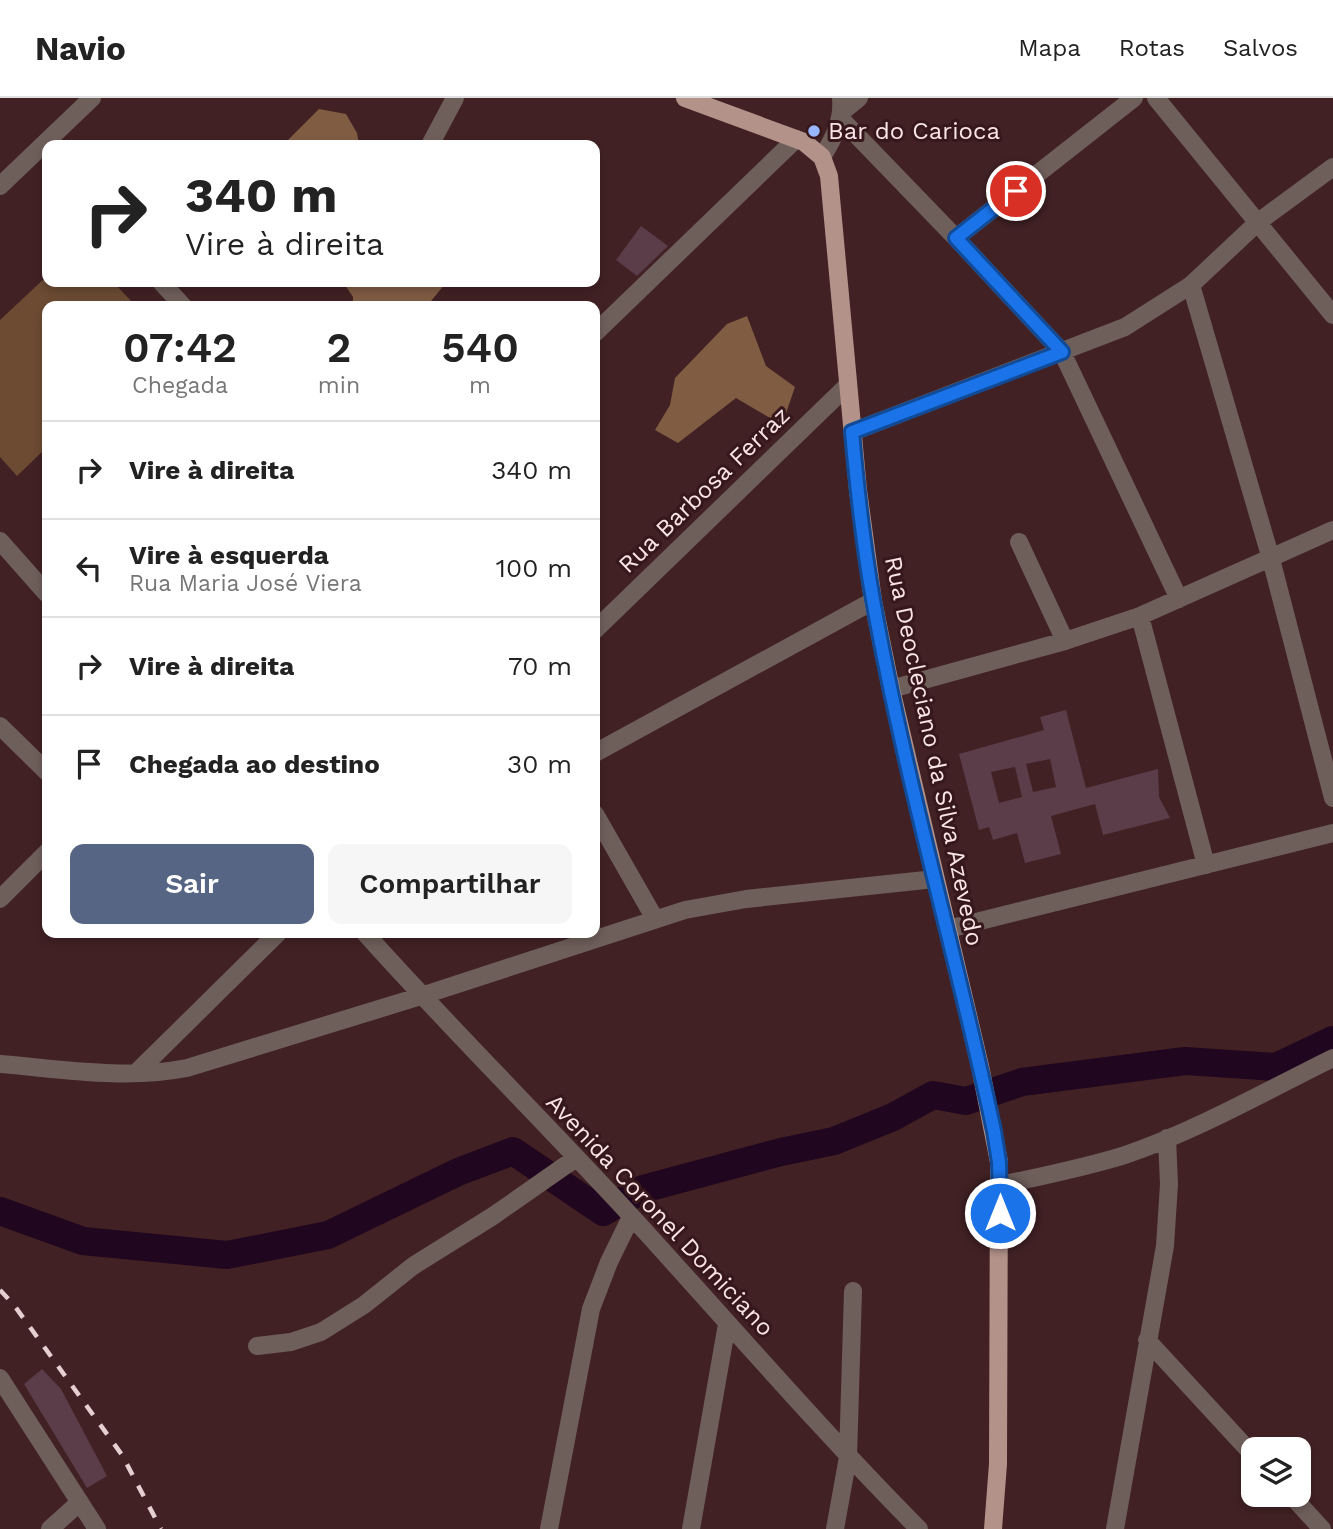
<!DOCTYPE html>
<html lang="pt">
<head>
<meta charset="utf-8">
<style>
  :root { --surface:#fff; --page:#f6f6f6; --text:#222; --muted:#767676; --line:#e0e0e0; --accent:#576585 }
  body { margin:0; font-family:"Work Sans",sans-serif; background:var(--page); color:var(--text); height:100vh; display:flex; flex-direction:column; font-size:26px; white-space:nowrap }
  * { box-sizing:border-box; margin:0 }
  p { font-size:23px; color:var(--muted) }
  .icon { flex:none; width:38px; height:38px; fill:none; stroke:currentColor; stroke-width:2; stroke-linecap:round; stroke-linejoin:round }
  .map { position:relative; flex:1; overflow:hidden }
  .panel { position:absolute; left:42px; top:203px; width:558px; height:637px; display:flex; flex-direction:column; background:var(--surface); border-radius:14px; box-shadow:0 4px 10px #0003 }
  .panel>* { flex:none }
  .guide { position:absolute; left:42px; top:42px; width:558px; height:147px; border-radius:14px; box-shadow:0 4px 10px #0003; background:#fff; color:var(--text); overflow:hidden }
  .fabs { position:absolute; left:1241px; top:1339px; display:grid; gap:14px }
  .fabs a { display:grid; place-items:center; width:70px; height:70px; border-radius:14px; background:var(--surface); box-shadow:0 4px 10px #0003; font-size:35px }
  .pin { position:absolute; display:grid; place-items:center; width:60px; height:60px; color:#fff; margin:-30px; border:4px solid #fff; border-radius:50%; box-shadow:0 2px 7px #0007 }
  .me { position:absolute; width:77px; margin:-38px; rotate:0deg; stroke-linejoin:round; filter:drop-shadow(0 0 5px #0008) }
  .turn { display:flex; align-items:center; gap:24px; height:147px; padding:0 28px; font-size:32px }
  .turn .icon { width:91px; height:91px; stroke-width:2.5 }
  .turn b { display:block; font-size:49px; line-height:60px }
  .eta { display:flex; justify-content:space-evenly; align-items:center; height:119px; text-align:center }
  .eta b { font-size:42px; font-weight:600; line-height:49px }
  .cta { display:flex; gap:14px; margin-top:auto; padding:14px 28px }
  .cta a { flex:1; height:80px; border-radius:14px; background:var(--accent); color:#fff; font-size:28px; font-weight:600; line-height:80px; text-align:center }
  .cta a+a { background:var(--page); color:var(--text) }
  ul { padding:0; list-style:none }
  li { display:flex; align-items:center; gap:21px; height:98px; padding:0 28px; border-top:2px solid var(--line) }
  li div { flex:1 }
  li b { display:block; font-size:26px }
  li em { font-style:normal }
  header { display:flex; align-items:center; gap:42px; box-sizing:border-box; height:98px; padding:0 35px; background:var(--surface); border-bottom:2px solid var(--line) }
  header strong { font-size:33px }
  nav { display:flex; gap:38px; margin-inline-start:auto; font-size:24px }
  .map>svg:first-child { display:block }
</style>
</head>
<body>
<header>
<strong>Navio</strong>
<nav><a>Mapa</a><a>Rotas</a><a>Salvos</a></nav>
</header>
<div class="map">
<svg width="1333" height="1431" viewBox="0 0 1333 1431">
  <rect width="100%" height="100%" fill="#412124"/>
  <!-- green -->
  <path fill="#6c4b32" d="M47,178V184H113L136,208H47V349L17,378L0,359V222Z"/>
  <!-- forest -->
  <path fill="#805c43" d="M319,11L346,16L357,35L359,47H336L333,44L319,47H283Z
    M343,184H439L445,186L427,208H353V199Z
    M747,218L766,268L795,289L782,327L736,300L678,345L655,332L670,307L675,280L727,226Z"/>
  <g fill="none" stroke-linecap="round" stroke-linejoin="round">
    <!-- river -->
    <path stroke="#20061e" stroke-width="28" d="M0,1113L83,1143L227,1157L328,1137L458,1074L513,1053L603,1114L643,1091L781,1054L834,1043L893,1019L933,997L966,1003L1022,984L1185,963L1276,969L1333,942"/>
  </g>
  <!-- building -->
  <path fill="#5b3c49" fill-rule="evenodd" d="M641,128L668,148L637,178L616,162Z
    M1066,612L1086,690L1158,671L1159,699L1170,720L1103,737L1095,706L1051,718L1061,756L1025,765L1017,735L993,742L989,729L979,732L959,656L1044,632L1040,619ZM1050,661L1056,689L1033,694L1026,666ZM1015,669L1022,699L999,705L991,674Z
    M42,1271L61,1291L107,1378L87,1390L24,1286Z"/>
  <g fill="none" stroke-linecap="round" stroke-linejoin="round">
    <!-- minor -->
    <path stroke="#6f5f5b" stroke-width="18" d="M1156,0L1333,217
      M843,13L859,0
      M841,21L956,140L1062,254L1179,501
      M430,47L455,0
      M822,59C834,40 843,23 841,0
      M0,88L92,0
      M956,140L1134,0
      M161,184L183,208
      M1191,187L1271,461L1333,700
      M595,235L796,41
      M852,334L1125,229L1191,187L1257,125L1333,69
      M0,443L47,496
      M1019,444L1065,543
      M1140,518L1206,767
      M595,532L848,287
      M891,591L1065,543L1140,518L1333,432
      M0,628L47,674
      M595,655L873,503
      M595,716L655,821
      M0,801L47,754
      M948,831L1333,735
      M365,835C448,928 537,1016 622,1108C721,1216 816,1327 919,1431
      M0,966C61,971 126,982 187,970L421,898L685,812L746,801L935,781
      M136,975L278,835
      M1001,1087C1042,1078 1084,1070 1125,1057C1196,1033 1266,993 1333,960
      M1147,1242L1253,1357
      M257,1248L291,1244L321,1234L364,1207L413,1168L493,1118L576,1060
      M0,1280L97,1431
      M1290,1396L1322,1431
      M50,1431L80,1404
      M549,1431L591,1211L609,1164L631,1119
      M691,1431L727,1226
      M835,1431L848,1359L853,1193
      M1115,1431L1165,1148L1169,1086L1167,1040"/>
    <!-- major -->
    <path stroke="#b29289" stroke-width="18" d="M685,0L804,44L822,59L829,78L858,392L873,503L891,591L980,968L999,1064L998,1366L993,1431"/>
    <!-- rail -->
    <path stroke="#e6cfd1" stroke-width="4.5" stroke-dasharray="12 12" stroke-linecap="butt" d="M0,1192L14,1207L122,1357L161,1431"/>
  </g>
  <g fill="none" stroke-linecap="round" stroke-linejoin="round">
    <defs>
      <path id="route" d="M1000,1115L999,1064L994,1033C956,856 905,681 873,502C863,446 857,390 852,334L1062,254L956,140L1016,93"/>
    </defs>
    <!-- route casing -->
    <use href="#route" stroke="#114b97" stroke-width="18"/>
    <!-- route -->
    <use href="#route" stroke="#1a73e8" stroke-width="12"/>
  </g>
  <!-- markers -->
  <circle fill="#97b6fd" stroke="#36171b" stroke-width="2.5" cx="814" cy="33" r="7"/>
  <g text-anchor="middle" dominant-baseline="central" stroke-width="6" stroke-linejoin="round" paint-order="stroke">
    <!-- poi labels -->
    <g font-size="24" fill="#fae4e6" stroke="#36171b" text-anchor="start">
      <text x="828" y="33">Bar do Carioca</text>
    </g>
    <!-- street labels -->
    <g font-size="24" fill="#fae4e6" stroke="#36171b">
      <text transform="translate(704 392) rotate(-44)">Rua Barbosa Ferraz</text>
      <text transform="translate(934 653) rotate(78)">Rua Deocleciano da Silva Azevedo</text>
      <text transform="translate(660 1117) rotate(47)">Avenida Coronel Domiciano</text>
    </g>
  </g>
</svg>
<div class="fabs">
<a><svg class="icon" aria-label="layers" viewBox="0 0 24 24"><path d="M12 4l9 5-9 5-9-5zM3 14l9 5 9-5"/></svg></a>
</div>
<div class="pin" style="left:1016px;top:93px;background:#d93025"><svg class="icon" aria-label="arrive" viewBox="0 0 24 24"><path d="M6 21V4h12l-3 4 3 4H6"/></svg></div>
<svg class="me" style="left:1000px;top:1115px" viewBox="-20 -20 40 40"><circle r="17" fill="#1a73e8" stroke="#fff" stroke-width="3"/><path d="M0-11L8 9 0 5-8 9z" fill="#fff"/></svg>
<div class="guide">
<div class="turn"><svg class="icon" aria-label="right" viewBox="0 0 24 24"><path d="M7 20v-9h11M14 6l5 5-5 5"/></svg><div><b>340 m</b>Vire à direita</div></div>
</div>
<section class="panel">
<div class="eta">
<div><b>07:42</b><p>Chegada</p></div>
<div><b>2</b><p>min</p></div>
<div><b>540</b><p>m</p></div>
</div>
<ul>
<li><svg class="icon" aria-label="right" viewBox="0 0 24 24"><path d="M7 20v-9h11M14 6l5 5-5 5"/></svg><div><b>Vire à direita</b></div><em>340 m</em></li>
<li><svg class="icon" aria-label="left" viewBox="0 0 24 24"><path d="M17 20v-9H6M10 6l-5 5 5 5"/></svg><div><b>Vire à esquerda</b><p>Rua Maria José Viera</p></div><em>100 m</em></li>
<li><svg class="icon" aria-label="right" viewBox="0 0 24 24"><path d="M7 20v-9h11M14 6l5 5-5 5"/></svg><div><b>Vire à direita</b></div><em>70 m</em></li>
<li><svg class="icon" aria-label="arrive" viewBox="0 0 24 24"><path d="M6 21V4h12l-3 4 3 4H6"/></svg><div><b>Chegada ao destino</b></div><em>30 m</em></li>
</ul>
<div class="cta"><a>Sair</a><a>Compartilhar</a></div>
</section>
</div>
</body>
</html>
